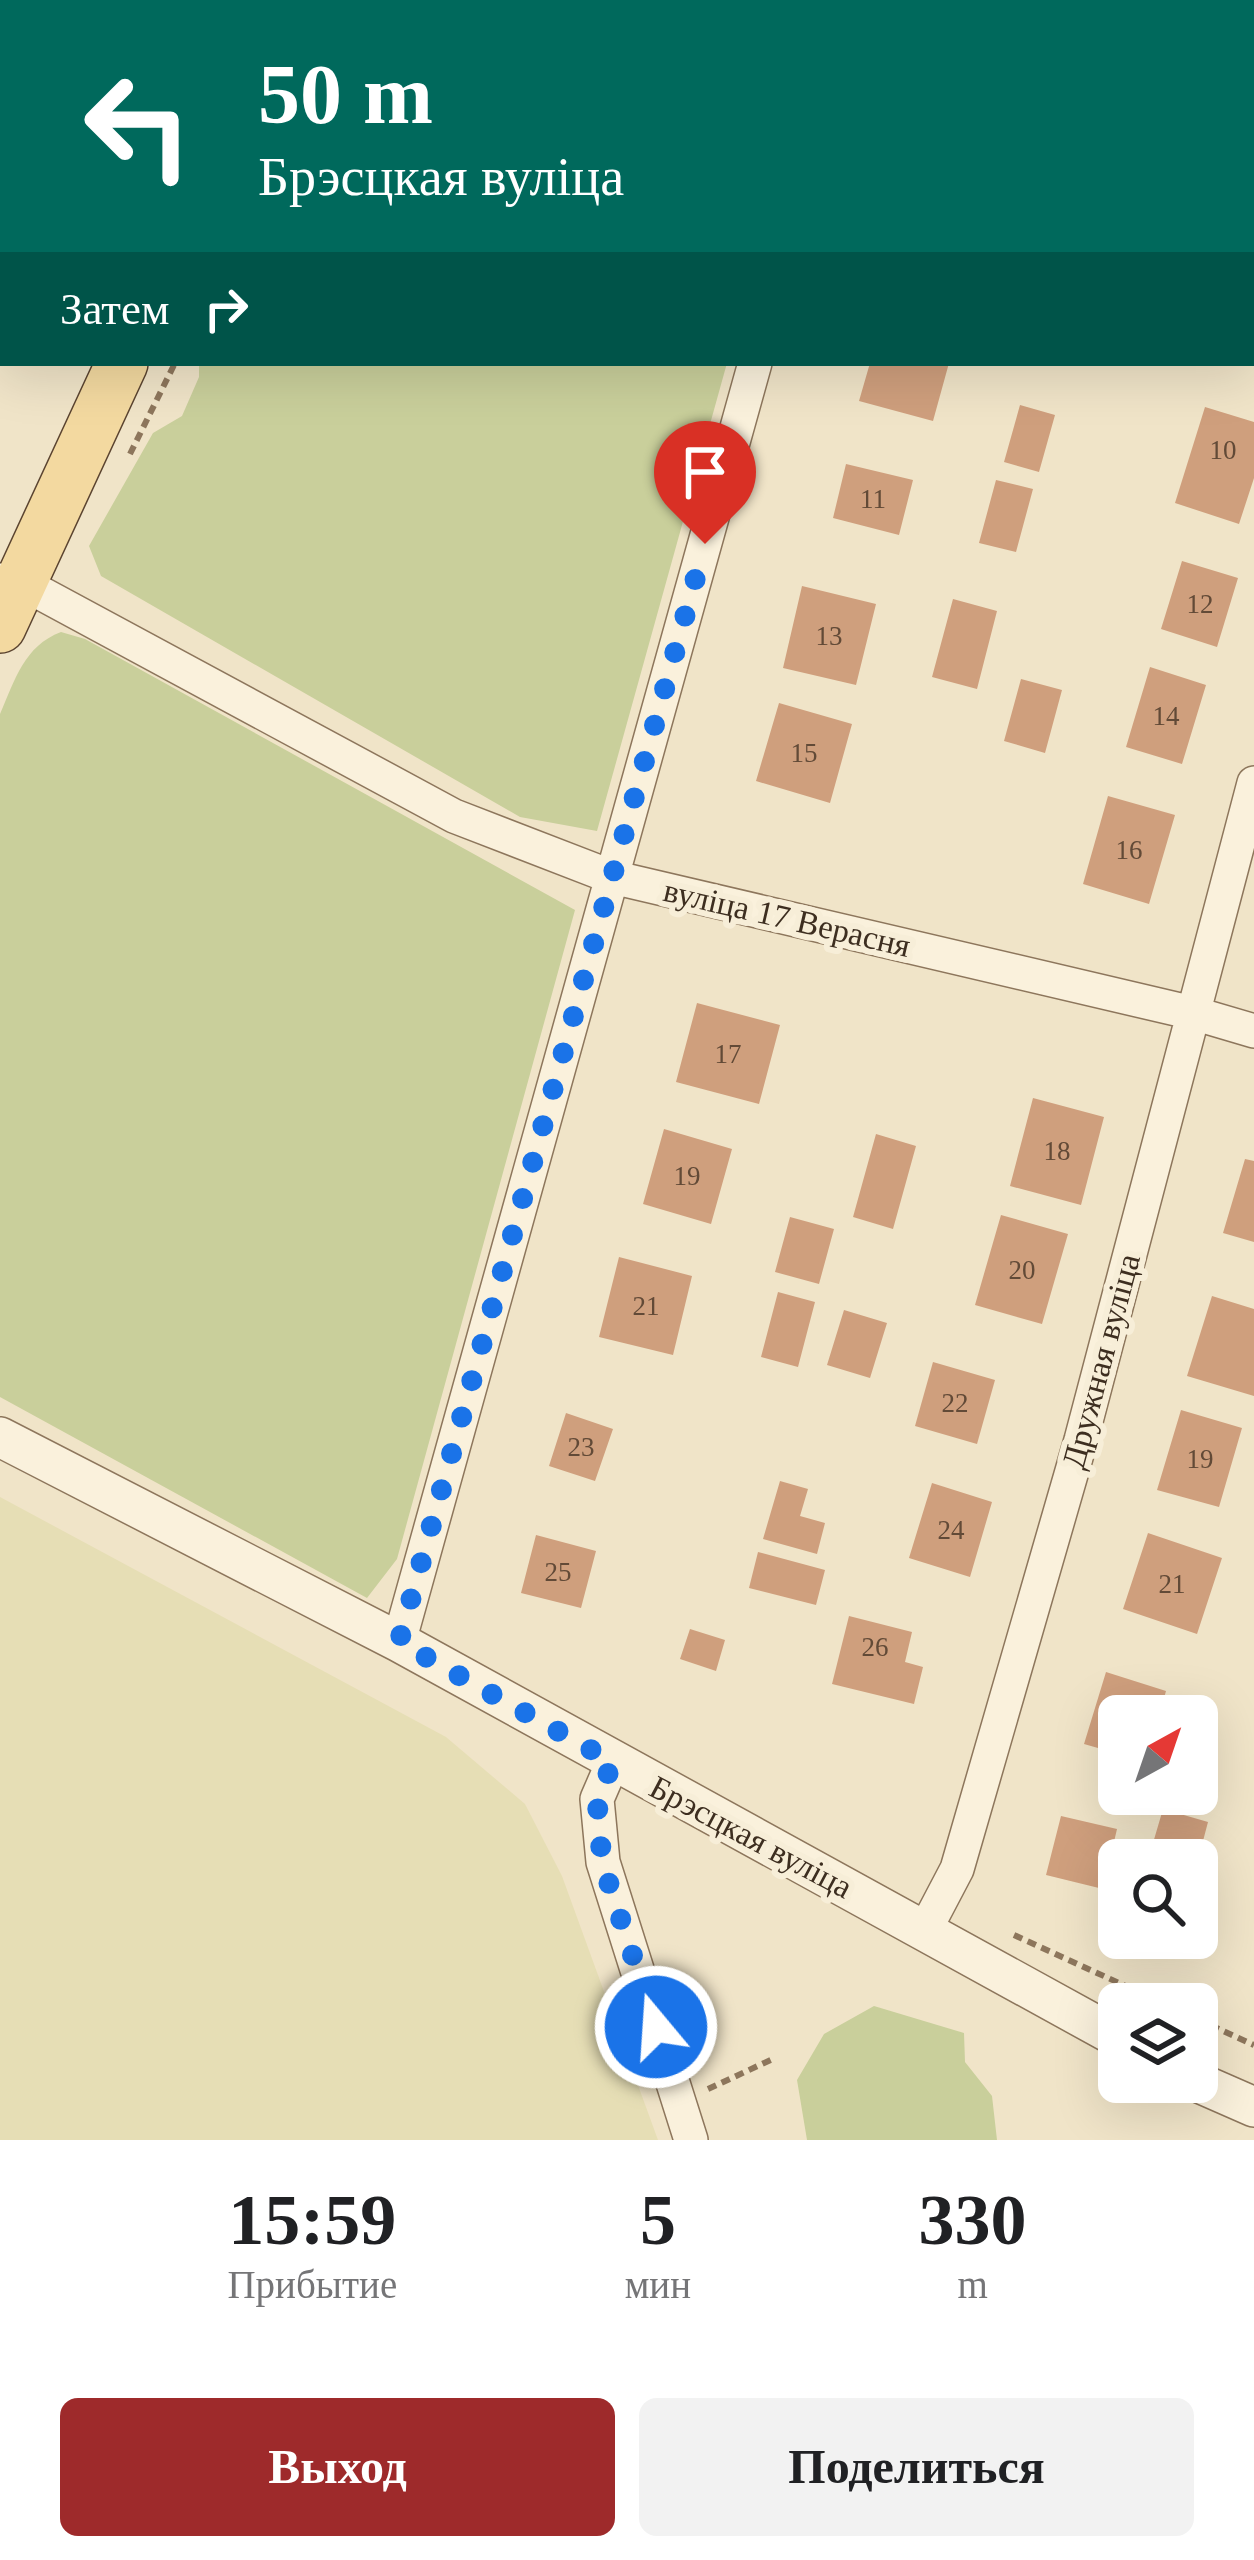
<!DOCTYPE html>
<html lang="ru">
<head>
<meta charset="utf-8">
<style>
  :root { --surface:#fff; --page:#f2f2f2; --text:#202124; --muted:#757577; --accent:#9e2a2b }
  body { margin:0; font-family:Georgia,serif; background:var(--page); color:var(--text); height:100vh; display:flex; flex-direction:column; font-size:45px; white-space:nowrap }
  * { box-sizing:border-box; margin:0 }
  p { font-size:39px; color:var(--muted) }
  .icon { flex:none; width:66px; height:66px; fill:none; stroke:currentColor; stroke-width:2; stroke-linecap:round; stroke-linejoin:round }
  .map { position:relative; height:2140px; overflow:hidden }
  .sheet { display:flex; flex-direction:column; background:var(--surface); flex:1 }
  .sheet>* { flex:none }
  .hud { position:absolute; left:0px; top:0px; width:1254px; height:366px; box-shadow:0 12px 48px #0002; background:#00695c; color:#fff; overflow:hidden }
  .needle { width:78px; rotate:40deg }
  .buttons { position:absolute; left:1098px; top:1695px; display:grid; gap:24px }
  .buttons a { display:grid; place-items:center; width:120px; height:120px; border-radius:18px; background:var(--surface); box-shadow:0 12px 48px #0002; font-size:60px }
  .pin { position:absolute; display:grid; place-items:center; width:102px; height:102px; color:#fff; margin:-123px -51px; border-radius:50% 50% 50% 0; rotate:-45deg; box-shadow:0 0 12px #0007 }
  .pin .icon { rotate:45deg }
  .me { position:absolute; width:132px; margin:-66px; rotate:342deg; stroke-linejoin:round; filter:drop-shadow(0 0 9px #0008) }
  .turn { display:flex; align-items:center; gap:42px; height:252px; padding:0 60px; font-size:54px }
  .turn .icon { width:156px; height:156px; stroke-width:2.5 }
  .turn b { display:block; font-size:84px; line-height:102px }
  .then { display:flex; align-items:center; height:114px; padding:0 60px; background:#0003; gap:24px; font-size:45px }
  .eta { display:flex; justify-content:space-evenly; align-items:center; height:204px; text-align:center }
  .eta b { font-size:72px; font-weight:700; line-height:84px }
  .cta { display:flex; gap:24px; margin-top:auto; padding:24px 60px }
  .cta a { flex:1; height:138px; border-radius:18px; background:var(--accent); color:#fff; font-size:48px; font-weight:700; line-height:138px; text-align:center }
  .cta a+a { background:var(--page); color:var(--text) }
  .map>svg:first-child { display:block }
</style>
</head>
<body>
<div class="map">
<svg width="1254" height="2140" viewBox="0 0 1254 2140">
  <rect width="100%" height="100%" fill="#f0e4c8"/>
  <!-- farmland -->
  <path fill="#e6deb5" d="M0,1497L446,1737L525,1804L562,1876L658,2140H0Z"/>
  <!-- green -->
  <path fill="#c9cf9b" d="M338,0H827L336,3Z
    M199,363H727L597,831L520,817L101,576L89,546L153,433L182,416L199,377Z
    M61,632L85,639L575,910L397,1559L367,1598L0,1397V714C15,680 24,646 61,632Z
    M874,2006L964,2033L965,2062L992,2096L997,2140H807L797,2080L824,2034Z"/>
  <!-- building -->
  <path fill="#cf9f7d" d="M870,363H949L933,421L859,401Z
    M1020,405L1055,415L1039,472L1004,462Z
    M1205,407L1254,422V478L1239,524L1175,503Z
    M846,464L913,480L899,535L833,518Z
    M996,480L1033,489L1016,552L979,543Z
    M1182,561L1238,578L1217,647L1161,629Z
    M802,586L876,604L856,685L783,668Z
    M953,599L997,611L977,689L932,677Z
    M1150,667L1206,685L1182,764L1126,747Z
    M1021,679L1062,690L1045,753L1004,741Z
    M779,703L852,724L830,803L756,781Z
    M1108,796L1175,815L1149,904L1083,884Z
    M697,1003L780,1025L759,1104L676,1082Z
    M1033,1098L1104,1117L1081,1205L1010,1186Z
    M664,1129L732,1149L711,1224L643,1204Z
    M876,1134L916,1146L893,1229L853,1217Z
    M1245,1159L1254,1161V1242L1223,1233Z
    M1001,1215L1068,1234L1042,1324L975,1305Z
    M790,1217L834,1229L819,1284L775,1272Z
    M619,1257L692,1276L673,1355L599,1337Z
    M778,1292L815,1302L798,1367L761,1357Z
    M1212,1296L1254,1309V1396L1187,1376Z
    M844,1310L887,1323L870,1378L827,1365Z
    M933,1362L995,1380L977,1444L915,1426Z
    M1181,1410L1242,1428L1219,1507L1157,1490Z
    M566,1413L613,1429L595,1481L549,1466Z
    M780,1481L808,1489L800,1516L825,1523L817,1554L763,1539Z
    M932,1483L992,1502L970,1577L909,1558Z
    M1148,1533L1222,1558L1197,1634L1123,1609Z
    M536,1535L596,1551L581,1608L521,1593Z
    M758,1552L825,1570L816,1605L749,1588Z
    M849,1616L912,1632L905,1662L923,1667L914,1704L832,1684Z
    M690,1629L725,1640L716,1671L680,1659Z
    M1106,1672L1166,1691L1159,1716H1119V1754L1084,1744Z
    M1163,1809L1208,1822L1198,1860H1148Z
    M1061,1816L1117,1829L1103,1889L1046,1875Z"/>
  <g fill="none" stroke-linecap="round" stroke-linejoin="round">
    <defs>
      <path id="minor" d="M855,3L856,0
        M0,580L22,583L454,816L612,877L1193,1013L1254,1031
        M399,1642L755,363
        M613,1762L597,1799L603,1862L691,2140
        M925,1930L957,1869L1081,1440L1254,783"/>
      <path id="tertiary" d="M0,1437L399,1642L1119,2038
        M1197,2082L1254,2107"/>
      <path id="primary" d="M284,3L285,0
        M0,627L122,363"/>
    </defs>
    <!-- minor casing -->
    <use href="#minor" stroke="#8d765c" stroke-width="36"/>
    <!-- tertiary casing -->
    <use href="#tertiary" stroke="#8d765c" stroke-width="42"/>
    <!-- primary casing -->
    <use href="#primary" stroke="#5b4430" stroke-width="54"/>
    <!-- path -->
    <path stroke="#8d765c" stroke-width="6" stroke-dasharray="9 6" stroke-linecap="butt" d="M130,454L175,363
      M1014,1935L1165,2004
      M1197,2019L1254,2045
      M708,2089L775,2058"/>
    <!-- minor -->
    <use href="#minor" stroke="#faf1dc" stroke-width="33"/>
    <!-- tertiary -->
    <use href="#tertiary" stroke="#faf1dc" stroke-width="39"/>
    <!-- primary -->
    <use href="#primary" stroke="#f3d9a0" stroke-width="51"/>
  </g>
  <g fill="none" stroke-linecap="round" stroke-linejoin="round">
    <!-- route -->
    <path stroke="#1a73e8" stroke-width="21" stroke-dasharray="0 37.8" d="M656,2027L602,1862L597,1799L613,1762L399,1642L705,544"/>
  </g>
  <g text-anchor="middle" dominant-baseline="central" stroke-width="12" stroke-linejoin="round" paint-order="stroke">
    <!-- number labels -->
    <g font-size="27" fill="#624a37">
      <text x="1223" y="450">10</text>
      <text x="873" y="499">11</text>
      <text x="1200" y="604">12</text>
      <text x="829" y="636">13</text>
      <text x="1166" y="716">14</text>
      <text x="804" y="753">15</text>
      <text x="1129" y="850">16</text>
      <text x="728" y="1054">17</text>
      <text x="1057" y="1151">18</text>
      <text x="687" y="1176">19</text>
      <text x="1022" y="1270">20</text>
      <text x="646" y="1306">21</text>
      <text x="955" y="1403">22</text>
      <text x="581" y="1447">23</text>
      <text x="1200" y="1459">19</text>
      <text x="951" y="1530">24</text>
      <text x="558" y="1572">25</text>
      <text x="1172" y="1584">21</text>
      <text x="875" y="1647">26</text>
    </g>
    <!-- street labels -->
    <g font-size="33" fill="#3d2e20" stroke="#f7eed8">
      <text transform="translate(787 918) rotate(13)">вуліца 17 Верасня</text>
      <text transform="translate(1101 1361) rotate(-75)">Дружная вуліца</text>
      <text transform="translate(751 1837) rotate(28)">Брэсцкая вуліца</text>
    </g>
  </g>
</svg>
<div class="buttons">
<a><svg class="needle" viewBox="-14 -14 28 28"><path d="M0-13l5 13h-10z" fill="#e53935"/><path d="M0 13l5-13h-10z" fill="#757577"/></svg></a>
<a><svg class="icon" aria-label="search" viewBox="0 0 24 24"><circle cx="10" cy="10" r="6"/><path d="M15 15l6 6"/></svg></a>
<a><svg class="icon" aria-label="layers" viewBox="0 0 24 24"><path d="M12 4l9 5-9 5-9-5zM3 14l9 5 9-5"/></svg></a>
</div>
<div class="pin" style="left:705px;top:544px;background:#d93025"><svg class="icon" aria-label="arrive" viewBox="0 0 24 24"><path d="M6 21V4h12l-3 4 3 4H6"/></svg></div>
<svg class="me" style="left:656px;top:2027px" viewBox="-20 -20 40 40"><circle r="17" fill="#1a73e8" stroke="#fff" stroke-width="3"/><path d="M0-11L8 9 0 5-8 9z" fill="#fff"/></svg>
<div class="hud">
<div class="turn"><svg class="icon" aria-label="left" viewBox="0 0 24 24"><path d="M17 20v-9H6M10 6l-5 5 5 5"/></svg><div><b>50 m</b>Брэсцкая вуліца</div></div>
<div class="then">Затем<svg class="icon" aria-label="right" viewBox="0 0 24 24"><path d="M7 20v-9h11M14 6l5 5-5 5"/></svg></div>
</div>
</div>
<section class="sheet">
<div class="eta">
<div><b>15:59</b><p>Прибытие</p></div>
<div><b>5</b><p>мин</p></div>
<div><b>330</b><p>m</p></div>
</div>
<div class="cta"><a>Выход</a><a>Поделиться</a></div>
</section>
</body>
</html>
